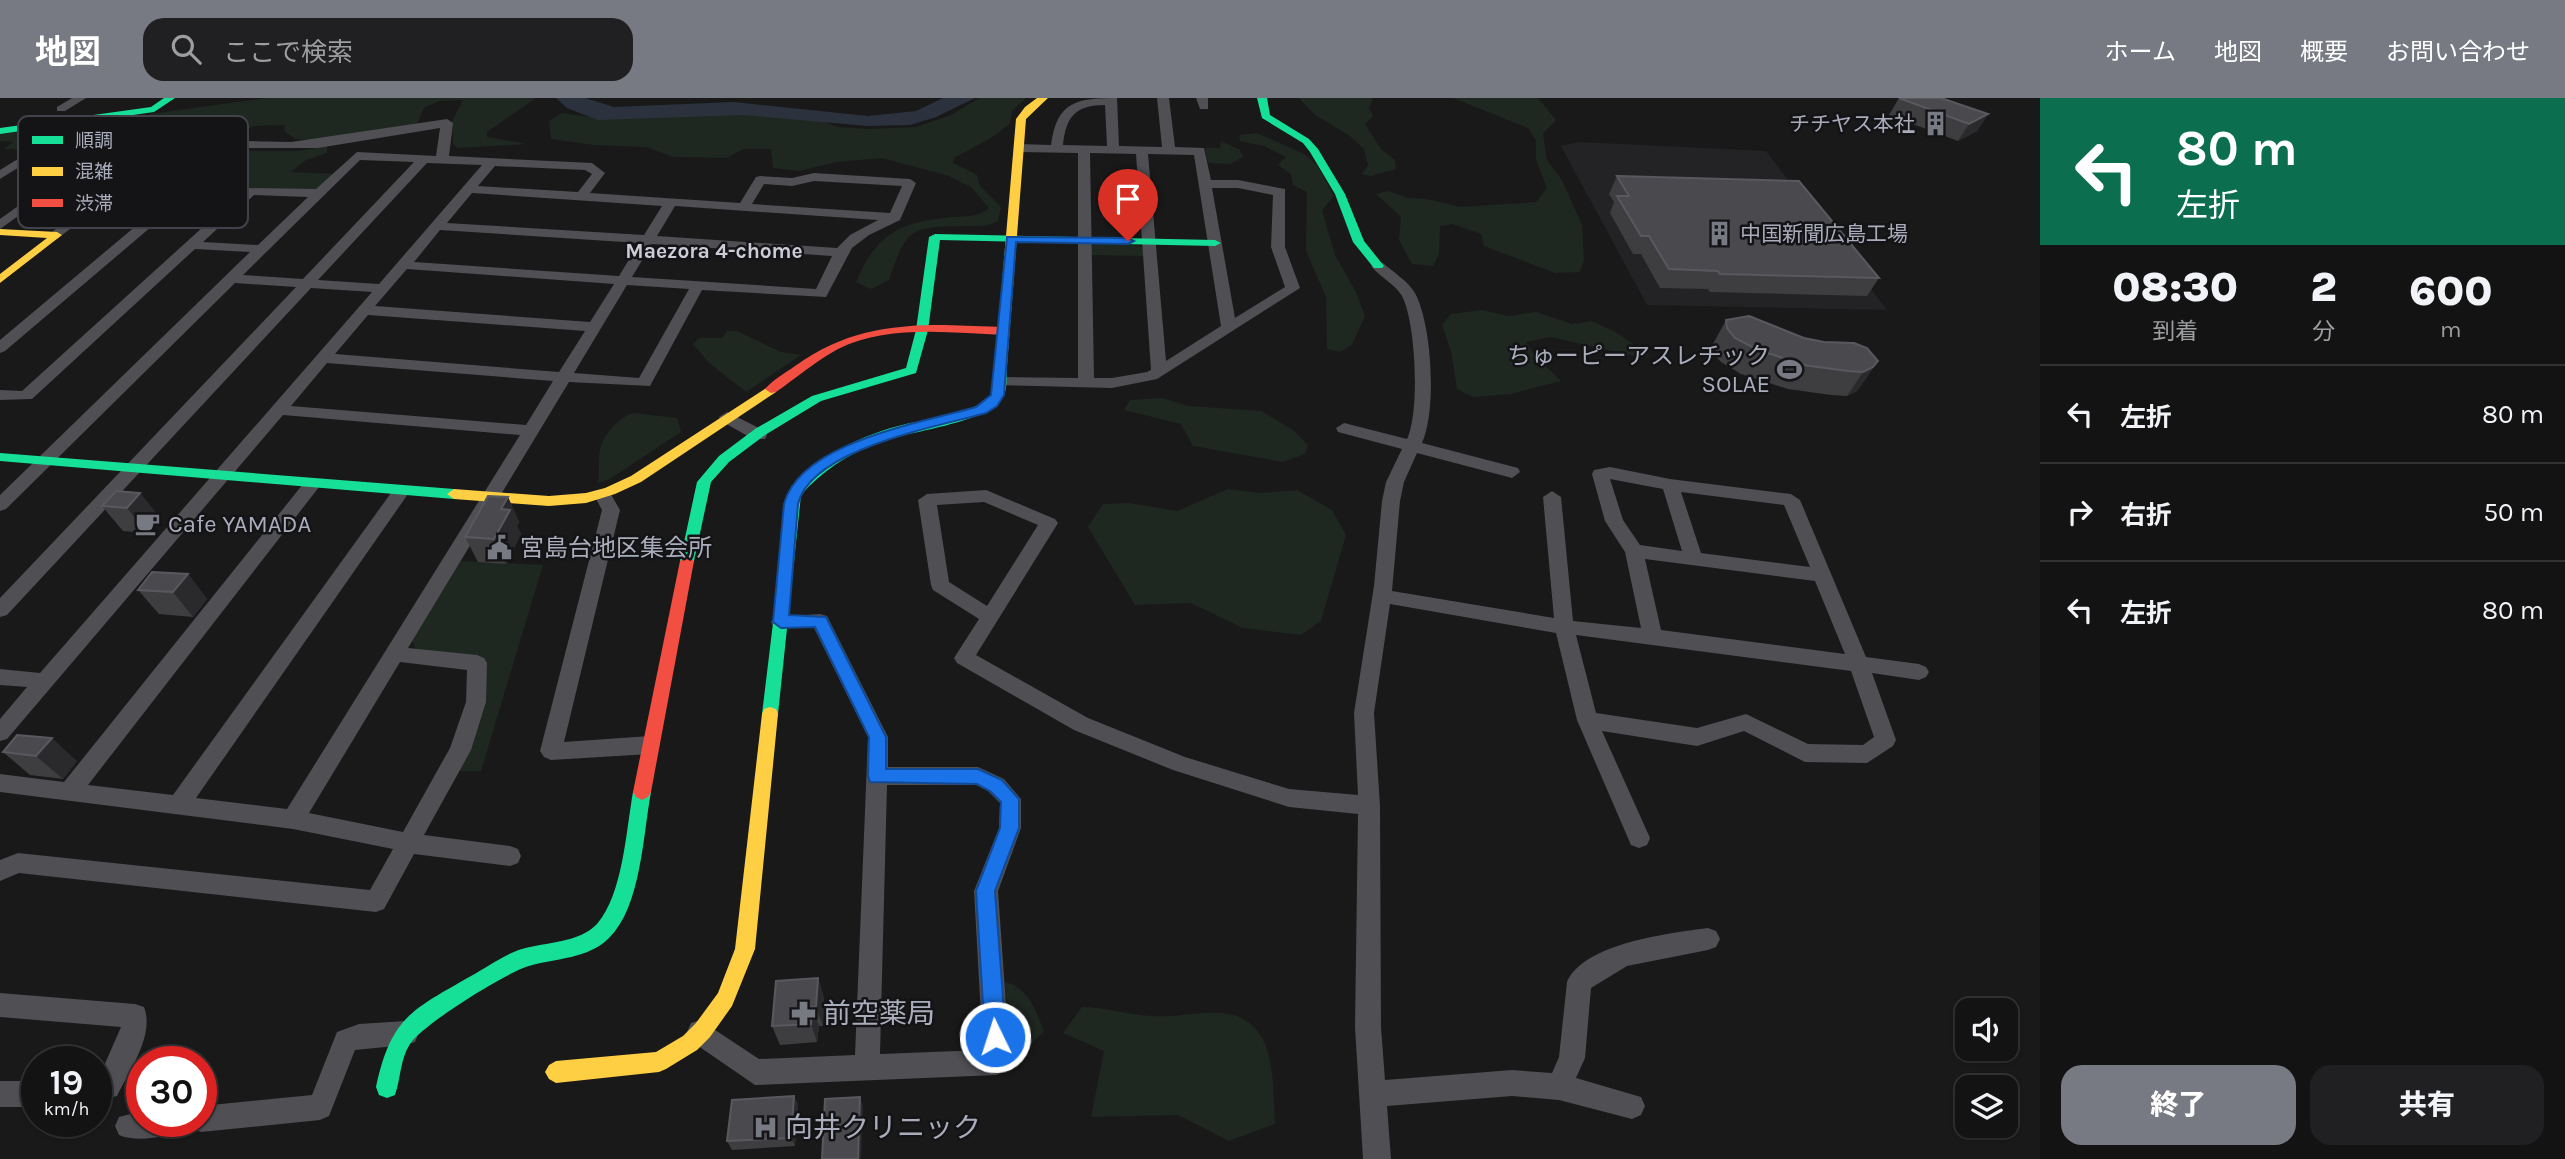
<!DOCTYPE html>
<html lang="ja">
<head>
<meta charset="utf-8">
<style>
  :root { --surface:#131314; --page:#202022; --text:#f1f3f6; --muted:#9d9ea0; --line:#323234; --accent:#777983 }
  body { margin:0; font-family:Karla,"Noto Sans JP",sans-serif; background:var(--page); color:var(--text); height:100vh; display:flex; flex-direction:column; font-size:26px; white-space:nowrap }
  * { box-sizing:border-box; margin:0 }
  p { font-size:23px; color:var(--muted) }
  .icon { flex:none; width:38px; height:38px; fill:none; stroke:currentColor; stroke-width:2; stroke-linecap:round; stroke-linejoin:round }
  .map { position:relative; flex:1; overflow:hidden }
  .sheet { display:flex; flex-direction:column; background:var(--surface); width:525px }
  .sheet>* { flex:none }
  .banner { background:#0b6e4f; color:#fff; overflow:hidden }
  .buttons { position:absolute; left:1955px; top:900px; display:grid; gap:14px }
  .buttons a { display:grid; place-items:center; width:63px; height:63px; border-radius:14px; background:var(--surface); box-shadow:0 2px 5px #0004,0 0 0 2px var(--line); font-size:35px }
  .speed { position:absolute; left:21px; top:948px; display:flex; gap:14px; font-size:35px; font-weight:700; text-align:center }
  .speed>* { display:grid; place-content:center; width:91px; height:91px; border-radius:50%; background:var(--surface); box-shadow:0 2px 5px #0004,0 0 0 2px var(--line); line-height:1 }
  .speed small { font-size:18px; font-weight:400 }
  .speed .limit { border:10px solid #d22; background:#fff; color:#111 }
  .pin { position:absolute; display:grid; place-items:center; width:60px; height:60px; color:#fff; margin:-72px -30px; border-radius:50% 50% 50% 0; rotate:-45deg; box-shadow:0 0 7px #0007 }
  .pin .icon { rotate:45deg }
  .me { position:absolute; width:77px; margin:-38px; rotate:356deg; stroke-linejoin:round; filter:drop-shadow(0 0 5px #0008) }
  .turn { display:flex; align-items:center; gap:24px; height:147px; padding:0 21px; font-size:32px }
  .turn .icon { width:91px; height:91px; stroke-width:2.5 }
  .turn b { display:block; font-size:49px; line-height:60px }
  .eta { display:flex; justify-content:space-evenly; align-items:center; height:119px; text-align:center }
  .eta b { font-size:42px; font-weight:800; line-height:49px }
  .action { display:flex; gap:14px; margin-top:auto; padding:14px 21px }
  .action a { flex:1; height:80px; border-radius:21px; background:var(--accent); color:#fff; font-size:28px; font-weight:800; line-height:80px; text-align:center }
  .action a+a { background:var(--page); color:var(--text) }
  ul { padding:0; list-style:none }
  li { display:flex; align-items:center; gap:21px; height:98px; padding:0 21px; border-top:2px solid var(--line) }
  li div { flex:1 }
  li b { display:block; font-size:26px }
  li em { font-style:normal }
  header { display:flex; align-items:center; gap:42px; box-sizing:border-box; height:98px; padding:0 35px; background:var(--accent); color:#fff }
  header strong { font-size:33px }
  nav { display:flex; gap:38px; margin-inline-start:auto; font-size:24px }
  .search { width:490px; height:63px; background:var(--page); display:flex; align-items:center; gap:18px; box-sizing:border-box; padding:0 24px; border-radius:21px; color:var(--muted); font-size:26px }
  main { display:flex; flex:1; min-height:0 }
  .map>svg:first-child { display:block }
</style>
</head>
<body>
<header>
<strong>地図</strong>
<div class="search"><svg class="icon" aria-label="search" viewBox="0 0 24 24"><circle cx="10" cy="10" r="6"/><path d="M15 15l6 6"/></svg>ここで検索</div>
<nav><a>ホーム</a><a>地図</a><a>概要</a><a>お問い合わせ</a></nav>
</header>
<main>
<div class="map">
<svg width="2040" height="1061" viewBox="0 0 2040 1061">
  <rect width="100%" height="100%" fill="#19191a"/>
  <!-- built -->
  <path fill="#232326" d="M1579,44L1766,53L1887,212L1647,207L1561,48Z"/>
  <!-- green -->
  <path fill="#1f2721" d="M267,0H536L487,34V39L528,46L458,50L453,45L452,23L463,2L439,3L424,10L417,26L311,42L295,41L284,33L285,27L255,28L226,39H210L213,31C195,31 176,31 158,34C144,35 134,41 120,41L150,16Z
    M979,0H1026L1012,13L1010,26L991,40L954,60L953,65L977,77L980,88L1001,109L998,123C987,129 978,128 965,128C910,129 907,129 889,182L871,191L856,184C877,134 901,124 953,119C967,118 979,119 989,110L971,89L949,78L882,60L837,64L799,73L773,70L771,51H744L726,60L674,59L646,49L594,47L551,41L549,23L562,15L597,20L800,14L838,29L868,31L916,29L951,17Z
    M1299,0H1373L1369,10L1373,18L1365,26L1381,51L1395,62L1396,71L1371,78L1361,76L1368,68L1364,51L1350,38L1315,17Z
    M1453,0H1538L1556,22L1543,36L1547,62L1562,82L1582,127L1584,162L1580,174L1555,175L1484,148L1481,136L1452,126L1440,128L1439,156L1433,168L1412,166L1399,142L1401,119L1376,96L1388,93L1408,100L1427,101L1460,109L1536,104L1547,90L1536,62V42L1528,30Z
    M141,17L111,42L41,47L27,52L4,51L13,44L0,43V35Z
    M1257,35L1304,56L1317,67L1334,98L1322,112L1335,157L1356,194L1365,218L1352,247L1340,254L1327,251L1326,199L1306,153L1307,94L1293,87L1291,76L1278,67L1286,59L1264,48L1240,43L1239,37Z
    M1221,43L1240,52L1243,59L1230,66L1208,65L1205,50H1220Z
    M327,48V55L306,62L291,74L333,76L317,93L224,90L244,72L221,70L240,53H298Z
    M1095,146L1137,147L1144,150L1145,158L1089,157V149Z
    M1482,212L1508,218L1536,214L1572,226L1592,223L1617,235L1649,257L1638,259L1551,239L1526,244L1536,259L1561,283L1511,296L1473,299L1457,291L1451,253L1442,227L1451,216Z
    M727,233H737L781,254L801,257L746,294L709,265L693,246L699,240H722Z
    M1162,300L1189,308L1261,313L1293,332L1308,347L1305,356L1283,364L1193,348L1181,326L1124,312L1130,302Z
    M633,315L677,320L681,334L610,381L598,385C600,374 598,362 600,352C602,337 620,319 633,315Z
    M1228,391L1260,395L1297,392L1332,412L1346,437L1321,523L1301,537L1243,530L1191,505L1135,507L1088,429L1103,406L1130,405L1177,413Z
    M461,463L543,467L481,673H458L484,604V560L416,552L412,543Z
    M1005,884C1029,890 1035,912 1044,933L1026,951L1018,947H1009Z
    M1082,909C1105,909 1128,917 1151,918C1174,920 1198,913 1221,915C1278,920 1272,981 1275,1026L1229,1043L1178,1017L1091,1019L1104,953L1063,935Z"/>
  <!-- water -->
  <path fill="#2b323d" d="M556,0H585L614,9L734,4L868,18L916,13L943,0H975L936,19L910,27L868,28L743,17L598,22L567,10Z"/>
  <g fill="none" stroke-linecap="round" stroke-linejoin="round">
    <!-- street -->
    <path fill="#4f4f54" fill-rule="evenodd" d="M72,0H86L65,13H57V9Z
      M1117,0L1119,48L1162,49L1157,0H1169L1175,49L1204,50L1211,82H1238L1285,91V149L1300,190L1157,281L1112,290L994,287L992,284L994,281L1000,279L1078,280V55L1019,54L1013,50L1019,46L1051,47C1057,3 1077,0 1117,0ZM1105,7L1107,48L1063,47C1066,18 1076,7 1105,7ZM1090,55L1136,56L1151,272L1147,274L1112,280H1094ZM1148,56L1194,57L1221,228L1166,263ZM1212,90H1238L1273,97L1271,149L1285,189L1235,220Z
      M1196,0H1208V11H1200Z
      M447,21L453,25L449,58L592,65L605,75L590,95L740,105L756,79L760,78L792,80L814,75L910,81L916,85L900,122L869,137L852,150L826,199L702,192L650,288L569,284L408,550L477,557L484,560L487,565L486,604L471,652L424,737L510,748L518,751L521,758L518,765L510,768L414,756L384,811L376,814L19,775L0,783V762L18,755L370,792L393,751L293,731L0,694V676L64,684L307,381H319L322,385L319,389L88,687L173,697L396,388H408L411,392L408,396L196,700L287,711L520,337L283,317L7,641L0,643V621L27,589L0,587V571L40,575L372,194L311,190L7,517L0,519V500L296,189L235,185L6,411L0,413V397L250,154L195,151L32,301L0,302V292L22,293L246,90L316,91L357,54L436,58L440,30L318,50H244L5,253L0,255V242L230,49L178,48L57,141L52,140V134L163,48H117L0,131V121L100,49L45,53L0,81V72L42,46L114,40L291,44ZM360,62L414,64L303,181L243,177ZM427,65L482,67L379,186L318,182ZM495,68L585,72L592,76L578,94L478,88ZM814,83L902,88L890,115L752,106L764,86L792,88ZM472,95L662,108L644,137L447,125ZM254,97L308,99L258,147L203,144ZM675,108L878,122L850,137L837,150L657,138ZM440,132L639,145L619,178L414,164ZM652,146L832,158L816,191L632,179ZM407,171L614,186L590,224L375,208ZM627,187L689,191L639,280L574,275ZM368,217L585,233L559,274L335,256ZM327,265L553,283L526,327L291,308ZM400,564L467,572L466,604L450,650L403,734L309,715Z
      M1378,164L1383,165C1393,174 1408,183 1415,195C1432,227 1437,312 1422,345L1518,370L1520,374L1512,380L1417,355L1404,384L1400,403L1392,493L1554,520L1543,399L1552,393L1561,399L1573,523L1641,530L1625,454L1605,423L1592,376L1594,372L1610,369L1670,381L1791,396L1800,402L1866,559L1919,566L1926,569L1929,574L1926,579L1919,582L1872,575L1896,642L1893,648L1867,665L1805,664L1744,633L1697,648L1602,633L1650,740L1647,747L1639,750L1631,747L1577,622L1556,535L1390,506L1374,615L1380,708L1381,929L1385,982L1512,972L1552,975L1559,959L1567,884C1584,845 1670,835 1708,830L1716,833L1720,841L1716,849L1708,852L1627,868L1591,890L1585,960L1576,980L1641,999L1645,1008L1641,1017L1632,1021L1559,1002L1512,998L1387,1008L1391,1061H1363L1355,929L1358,716L1289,709L1173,672L1074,632L957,565L954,560L979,521L933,492L931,487L918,402L927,396L986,392L1055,421L1058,425L976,557L1088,620L1185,659L1289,691L1358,697L1354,615L1374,488L1382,403L1386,384L1402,351L1338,334L1336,330L1344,325L1407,341C1420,314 1416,225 1402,198C1395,186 1380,179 1371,168ZM1610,381L1663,391L1682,453L1640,447L1623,422ZM1681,394L1784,407L1810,469L1701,455ZM984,404L1038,427L987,508L949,484L937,407ZM1645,461L1815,483L1845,556L1661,532ZM1576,537L1851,573L1874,639L1863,647L1808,646L1746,616L1697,630L1596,615Z
      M727,314L765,333L767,337L765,341H753L721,323L719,319Z
      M603,391L609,393L620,412L564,644L650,638L657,641L660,647L657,653L650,656L551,662L544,659L540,653L602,412L594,397Z
      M820,516L827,518L888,639V669H978L1004,681L1021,701V730L998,793L1010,964L1006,973L997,977L755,987L691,943L687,934L691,925L700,922L759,961L855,957L868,639L814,530L774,529L771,524L774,519ZM887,687H976L988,693L1000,705L999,730L974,793L983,952L880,956Z
      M0,895L135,906L144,909C155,937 129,973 117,998L96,1003V977H100L121,929L0,919Z
      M406,923L415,926L419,935L415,944L406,947L355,952L329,1018L320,1022L201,1034L192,1030L189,1024H201V1008L312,997L337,934L359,926Z
      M0,983H37V1009H0Z
      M142,1013V1024H183L179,1033C163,1040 135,1044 119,1037L115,1028L119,1019Z"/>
    <!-- fast -->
    <path fill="#16e098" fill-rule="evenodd" d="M164,0H175L154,14L0,36V30L151,9Z
      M1257,0H1267L1270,17L1309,41L1318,51L1345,96L1364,143L1384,168L1382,170H1374L1353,144L1335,96L1310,54L1303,45L1262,20Z
      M935,136L1215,142L1221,145L1215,148L940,142L928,232L916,275L821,303L765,337L729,364L711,384L694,463L692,467H682L680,463L697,384L719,358L755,331L812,298L906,270L916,232L929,139Z
      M1001,263L1007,267C1006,276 1008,291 1003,299C987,326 907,333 876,345C847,357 822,373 801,397L778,616L776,621L770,623L764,621L762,616L789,393C820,358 860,337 906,326C935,319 969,319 992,296L995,267Z
      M0,355L454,391L461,396L454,401L0,363Z
      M642,686L648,689L651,694C643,737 641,809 609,840C588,861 556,860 529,868C507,874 423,926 410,946C400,961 401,980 395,997L387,1000L379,997L376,989C391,919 412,912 471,878C487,869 505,856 522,851C546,844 579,845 597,826C623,796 626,733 633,694L636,689Z"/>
    <!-- slow -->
    <path fill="#ffcf43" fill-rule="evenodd" d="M1037,0H1048L1026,21L1007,267L1001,271L995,267L1016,21L1025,9Z
      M0,131L57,134L62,137L0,185V176L47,140L0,137Z
      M771,287L776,288V294L641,384L615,396L586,405L549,408L454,401L447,396L454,391L549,398L586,395L605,390L631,378Z
      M770,609L776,611L778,616L755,851L732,908L710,939L697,952L666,971L659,974L556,985L549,981L545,974L549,967L556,963L656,954L683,938L696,925L718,895L735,851L762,616L764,611Z"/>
    <!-- jam -->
    <path fill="#f24e42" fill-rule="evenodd" d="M944,227L1004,229L1010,233L1004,237C951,235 888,226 838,251C816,263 796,280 776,294L771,295L765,291C773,282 785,275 795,268C843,234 886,227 944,227Z
      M687,458L694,463L651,694L648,699L642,702L636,699L633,694L680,463Z"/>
  </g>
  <!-- wall -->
  <path fill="#3e3e41" d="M1899,0L1988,16L1977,33L1958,43L1889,17Z
    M1617,78L1879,180L1867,198L1710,194L1708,191L1660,190L1641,156H1633L1610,115L1614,104L1609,96Z
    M1726,222L1804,240L1878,263L1857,293L1847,298L1831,297L1788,291L1741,276L1721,264L1713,255V246Z
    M140,395L160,420L147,435L123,433L102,408Z
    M508,399L519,424L517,428L521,436L506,466L478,464L465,439Z
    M188,476L207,501L193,519L159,516L138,492Z
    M3,654L77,663L63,681L30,677Z
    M818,880L824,900L823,928H819L817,944L780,947L772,928Z
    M794,998L798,1007L795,1048L732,1052L727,1043Z"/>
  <!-- shaded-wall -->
  <path fill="#2a2a2c" d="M1988,16L1977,33L1958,43L1969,26Z
    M1873,269L1857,293L1847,298L1863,274Z
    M140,395L160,420L147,435L127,410Z
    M508,399L519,424L517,428L521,436L506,466L494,441L501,411Z
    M188,476L207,501L193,519L173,494Z
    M52,640L77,663L63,681L36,658Z
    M818,880L824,900L823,928L816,909Z
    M812,909L819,928L817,944L811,926Z
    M794,998L798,1007L795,1048L791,1040Z
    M860,999L863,1008L861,1061H858Z"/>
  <!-- building -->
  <path fill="#4a4a4e" stroke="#58595f" stroke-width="2" d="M1899,0H1941L1988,16L1969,26Z
    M1617,78L1799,83L1879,180L1720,176L1718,173L1669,171L1649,138H1641L1617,98H1629Z
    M1749,218L1804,240L1824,244L1854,245L1867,250L1878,263L1873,269L1863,274L1848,273L1803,267L1756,251L1735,240L1727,230L1726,222Z
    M116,393L140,395L127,410L102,408Z
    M488,398L508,399L501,411L510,412L494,441L465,439Z
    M152,474L188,476L173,494L138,492Z
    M17,637L52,640L36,658L3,654Z
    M818,880L816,909H812L811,926L772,928L776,883Z
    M794,998L791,1040L727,1043L732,1002Z
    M860,999L858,1061H822L825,1001Z"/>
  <!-- route -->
  <path fill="#1a73e8" stroke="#114b97" stroke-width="2" d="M1007,139L1128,140L1134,143L1128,146L1016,144L1004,297L997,308L986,315C936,329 811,351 798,406L789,517L826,519L886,639V671H978L1002,682L1019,701V730L995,793L1006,939L1003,947L995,950L988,947L985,939L976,793L1000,730L1001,704L990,693L977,686L870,684L868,678L869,639L815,529L781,530L773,524L784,406C800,344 921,325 976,309L991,297Z"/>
  <!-- icons -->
  <defs>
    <symbol id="building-bare" viewBox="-9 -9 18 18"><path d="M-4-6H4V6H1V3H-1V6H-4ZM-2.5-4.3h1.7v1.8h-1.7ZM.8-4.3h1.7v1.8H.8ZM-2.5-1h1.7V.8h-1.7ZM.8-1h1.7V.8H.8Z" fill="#777983" stroke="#141316" stroke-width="2.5" paint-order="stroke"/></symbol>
    <symbol id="stadium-bare" viewBox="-9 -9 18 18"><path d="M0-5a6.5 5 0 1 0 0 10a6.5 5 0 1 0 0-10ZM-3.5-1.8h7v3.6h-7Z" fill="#777983" stroke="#141316" stroke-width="2.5" paint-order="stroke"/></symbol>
    <symbol id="cafe-bare" viewBox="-9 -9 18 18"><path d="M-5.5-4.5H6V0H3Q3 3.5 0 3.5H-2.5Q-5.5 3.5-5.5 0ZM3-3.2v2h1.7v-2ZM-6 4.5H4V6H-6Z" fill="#777983" stroke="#141316" stroke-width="2.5" paint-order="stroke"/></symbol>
    <symbol id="civic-bare" viewBox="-9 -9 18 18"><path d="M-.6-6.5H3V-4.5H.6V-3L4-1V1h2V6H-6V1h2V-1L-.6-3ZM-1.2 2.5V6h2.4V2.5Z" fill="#777983" stroke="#141316" stroke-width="2.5" paint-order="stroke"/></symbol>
    <symbol id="pharmacy-bare" viewBox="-9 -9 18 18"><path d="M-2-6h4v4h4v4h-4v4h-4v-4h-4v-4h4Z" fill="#777983" stroke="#141316" stroke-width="2.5" paint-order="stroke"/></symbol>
    <symbol id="hospital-bare" viewBox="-9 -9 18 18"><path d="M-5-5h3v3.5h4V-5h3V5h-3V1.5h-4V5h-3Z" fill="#777983" stroke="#141316" stroke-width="2.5" paint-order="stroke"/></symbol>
  </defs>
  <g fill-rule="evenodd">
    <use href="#building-bare" x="1918" y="8" width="35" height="35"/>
    <use href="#building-bare" x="1702" y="118" width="35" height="35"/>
    <use href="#stadium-bare" x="1772" y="254" width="35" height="35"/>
    <use href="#cafe-bare" x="130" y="408" width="35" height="35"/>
    <use href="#civic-bare" x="482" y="432" width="35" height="35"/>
    <use href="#pharmacy-bare" x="786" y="898" width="35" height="35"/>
    <use href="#hospital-bare" x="748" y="1012" width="35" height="35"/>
  </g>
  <g text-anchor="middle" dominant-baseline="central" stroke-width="5" stroke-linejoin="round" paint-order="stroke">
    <!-- far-poi labels -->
    <g font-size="21" fill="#a9acbb" stroke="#141316" text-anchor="end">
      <text x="1915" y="26">チチヤス本社</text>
      <text x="1740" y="136" text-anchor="start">中国新聞広島工場</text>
    </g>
    <!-- far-neighbourhood labels -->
    <g font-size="21" font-weight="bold" fill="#cbccd7" stroke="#141316">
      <text x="714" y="153">Maezora 4-chome</text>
    </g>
    <!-- poi labels -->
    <g font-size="24" fill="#a9acbb" stroke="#141316" text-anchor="start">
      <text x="1770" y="258" text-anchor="end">ちゅーピーアスレチック<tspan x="1770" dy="28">SOLAE</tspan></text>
      <text x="168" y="426">Cafe YAMADA</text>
      <text x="520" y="450">宮島台地区集会所</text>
    </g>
    <!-- near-poi labels -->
    <g font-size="28" fill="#a9acbb" stroke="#141316" text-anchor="start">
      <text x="823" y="915">前空薬局</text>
      <text x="785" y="1029">向井クリニック</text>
    </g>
  </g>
  <!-- legend -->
  <rect x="18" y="18" width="230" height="112" rx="10" fill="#141316" stroke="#414148" stroke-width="2"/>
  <rect x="32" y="38" width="31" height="8" fill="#16e098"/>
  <rect x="32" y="69" width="31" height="9" fill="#ffcf43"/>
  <rect x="32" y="101" width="31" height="8" fill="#f24e42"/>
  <g font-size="19" fill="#a9acbb">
    <text x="75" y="49">順調</text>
    <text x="75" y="80">混雑</text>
    <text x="75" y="112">渋滞</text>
  </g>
</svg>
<div class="buttons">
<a><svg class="icon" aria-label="sound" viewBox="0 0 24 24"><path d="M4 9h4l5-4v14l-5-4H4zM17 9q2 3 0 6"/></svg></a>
<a><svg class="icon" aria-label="layers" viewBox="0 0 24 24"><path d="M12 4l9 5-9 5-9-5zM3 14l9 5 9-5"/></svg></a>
</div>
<div class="speed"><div>19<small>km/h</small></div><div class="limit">30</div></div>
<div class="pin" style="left:1128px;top:143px;background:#d93025"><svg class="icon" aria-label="arrive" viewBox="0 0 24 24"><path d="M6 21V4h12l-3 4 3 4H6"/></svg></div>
<svg class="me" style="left:995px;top:939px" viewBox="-20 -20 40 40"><circle r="17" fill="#1a73e8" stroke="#fff" stroke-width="3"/><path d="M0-11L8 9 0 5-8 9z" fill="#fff"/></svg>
</div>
<section class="sheet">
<div class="banner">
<div class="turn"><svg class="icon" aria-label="left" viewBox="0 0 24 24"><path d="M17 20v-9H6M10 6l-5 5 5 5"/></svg><div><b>80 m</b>左折</div></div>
</div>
<div class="eta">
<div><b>08:30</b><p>到着</p></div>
<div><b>2</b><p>分</p></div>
<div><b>600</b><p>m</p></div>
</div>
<ul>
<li><svg class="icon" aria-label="left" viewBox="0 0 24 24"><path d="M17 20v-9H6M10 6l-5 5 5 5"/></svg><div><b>左折</b></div><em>80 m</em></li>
<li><svg class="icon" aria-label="right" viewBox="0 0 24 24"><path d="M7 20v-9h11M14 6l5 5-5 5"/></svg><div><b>右折</b></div><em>50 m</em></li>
<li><svg class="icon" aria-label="left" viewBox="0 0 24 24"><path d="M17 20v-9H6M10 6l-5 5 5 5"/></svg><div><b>左折</b></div><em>80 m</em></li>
</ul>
<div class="action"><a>終了</a><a>共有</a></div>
</section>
</main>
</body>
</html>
